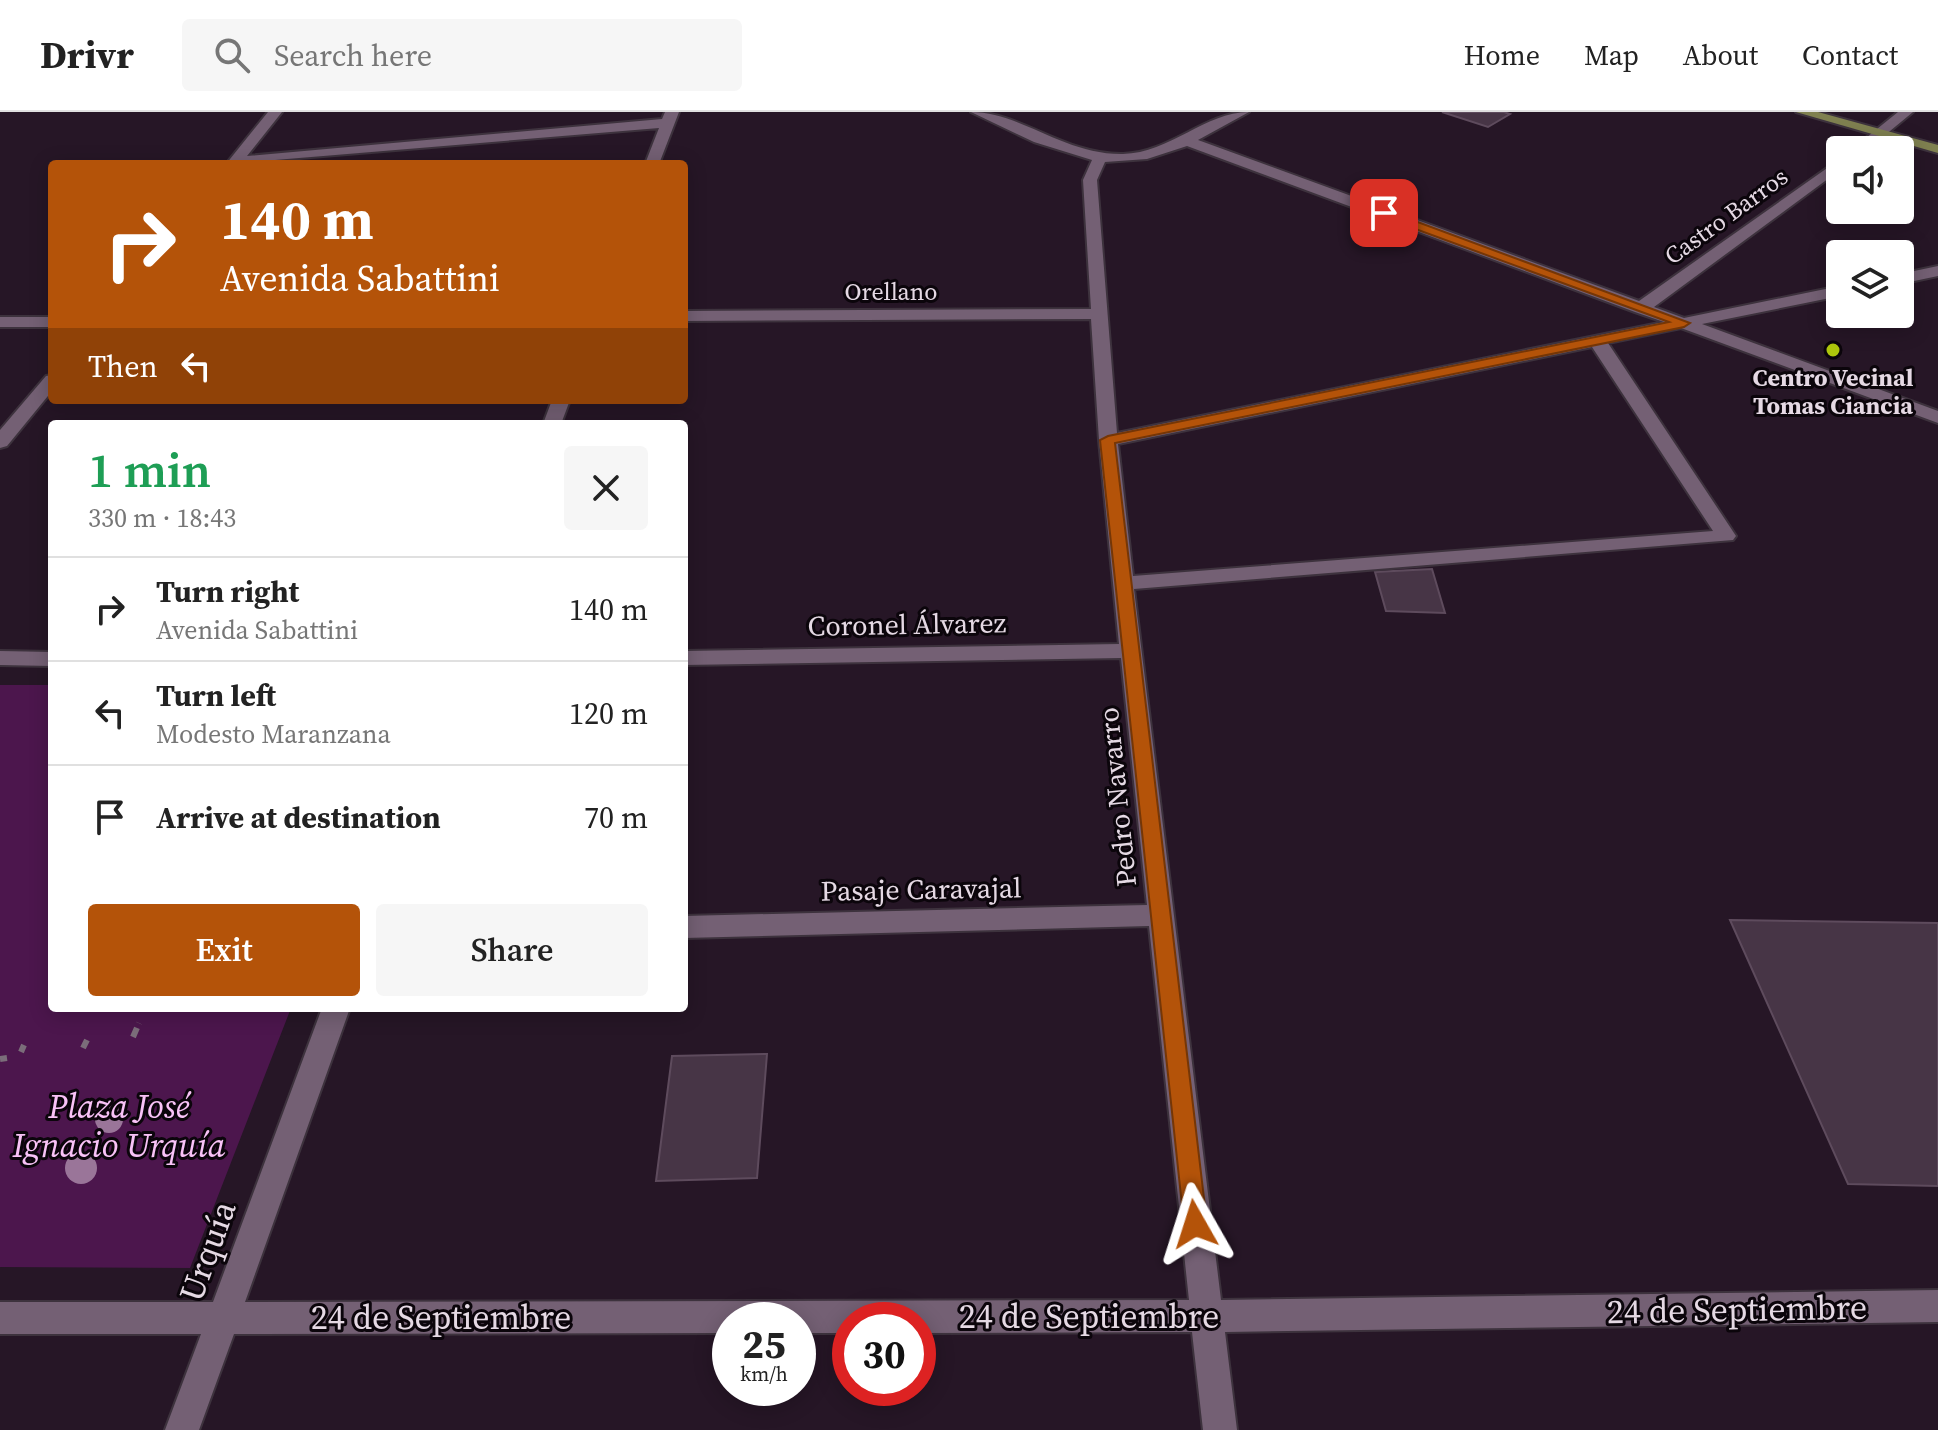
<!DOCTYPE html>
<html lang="en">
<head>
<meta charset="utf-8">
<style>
  :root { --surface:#fff; --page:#f6f6f6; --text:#222; --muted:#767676; --line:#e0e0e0; --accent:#b45309 }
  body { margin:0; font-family:"Source Serif 4",serif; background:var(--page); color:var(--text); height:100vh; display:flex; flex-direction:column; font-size:30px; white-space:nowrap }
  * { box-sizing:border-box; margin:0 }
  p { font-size:26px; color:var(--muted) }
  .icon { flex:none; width:44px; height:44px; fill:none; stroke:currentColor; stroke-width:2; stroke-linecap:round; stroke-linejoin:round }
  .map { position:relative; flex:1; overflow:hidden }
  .sheet { position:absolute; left:48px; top:308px; width:640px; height:592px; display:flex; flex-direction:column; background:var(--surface); border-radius:8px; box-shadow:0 4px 20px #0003 }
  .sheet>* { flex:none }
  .top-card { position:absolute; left:48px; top:48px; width:640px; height:244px; border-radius:8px; box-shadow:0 4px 20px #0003; background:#b45309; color:#fff; overflow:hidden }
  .buttons { position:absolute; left:1826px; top:24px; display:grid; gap:16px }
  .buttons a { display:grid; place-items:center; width:88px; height:88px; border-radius:8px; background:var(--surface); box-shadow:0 4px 20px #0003; font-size:40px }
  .speed { position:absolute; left:712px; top:1190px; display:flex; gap:16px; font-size:40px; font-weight:700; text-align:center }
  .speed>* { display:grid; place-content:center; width:104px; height:104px; border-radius:50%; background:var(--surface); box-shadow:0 4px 20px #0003; line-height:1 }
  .speed small { font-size:20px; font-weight:400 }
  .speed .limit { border:12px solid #d22; background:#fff; color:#111 }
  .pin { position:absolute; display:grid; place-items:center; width:68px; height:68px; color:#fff; margin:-34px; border-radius:16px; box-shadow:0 4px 12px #0006 }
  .me { position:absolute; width:88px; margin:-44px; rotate:354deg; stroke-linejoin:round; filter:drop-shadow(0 0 6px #0008) }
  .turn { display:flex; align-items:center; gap:28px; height:168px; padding:0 40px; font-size:36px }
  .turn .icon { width:104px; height:104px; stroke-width:2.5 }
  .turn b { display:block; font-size:56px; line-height:68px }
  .then { display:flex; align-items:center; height:76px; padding:0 40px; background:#0003; gap:16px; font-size:30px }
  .round { display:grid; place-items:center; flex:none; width:84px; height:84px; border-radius:8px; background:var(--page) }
  .summary { display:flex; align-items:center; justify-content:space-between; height:136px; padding:0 40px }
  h1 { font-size:48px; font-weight:600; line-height:60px; color:#1e9e55 }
  .cta { display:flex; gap:16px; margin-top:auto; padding:16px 40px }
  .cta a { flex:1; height:92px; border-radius:8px; background:var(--accent); color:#fff; font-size:32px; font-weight:600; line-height:92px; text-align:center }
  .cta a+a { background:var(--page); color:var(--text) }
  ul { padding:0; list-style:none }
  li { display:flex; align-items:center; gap:24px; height:104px; padding:0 40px; border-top:2px solid var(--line) }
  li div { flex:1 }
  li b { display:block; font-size:30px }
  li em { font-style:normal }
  header { display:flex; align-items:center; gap:48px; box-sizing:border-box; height:112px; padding:0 40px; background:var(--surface); border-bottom:2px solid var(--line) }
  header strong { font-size:38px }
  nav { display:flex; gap:44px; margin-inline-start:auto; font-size:28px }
  .search { width:560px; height:72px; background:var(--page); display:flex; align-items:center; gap:20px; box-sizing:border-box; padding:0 28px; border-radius:8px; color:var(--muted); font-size:30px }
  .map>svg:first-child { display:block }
</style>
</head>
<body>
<header>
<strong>Drivr</strong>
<div class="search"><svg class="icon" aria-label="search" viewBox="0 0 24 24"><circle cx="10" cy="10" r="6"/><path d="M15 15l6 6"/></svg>Search here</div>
<nav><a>Home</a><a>Map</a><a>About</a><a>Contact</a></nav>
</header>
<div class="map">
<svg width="1938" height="1318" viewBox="0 0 1938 1318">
  <rect width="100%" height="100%" fill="#261626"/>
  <!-- green -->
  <path fill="#4c164d" d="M0,573H52V896H291L190,1156L0,1155Z"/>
  <!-- building -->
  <path fill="#473546" stroke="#5e4b5d" stroke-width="2" d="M1442,0H1504L1510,2L1488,15Z
    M1432,457L1445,501L1386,499L1375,460Z
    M1730,808L1938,811V1074L1848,1072Z
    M767,942L757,1066L656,1069L672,944Z"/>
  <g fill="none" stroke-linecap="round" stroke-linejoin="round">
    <defs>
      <path id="minor" d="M268,0H282L247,44L662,7L665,0H679L659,52H645L659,16L226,52Z
        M971,0C1021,0 1064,43 1123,42C1170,41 1205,0 1249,0L1198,28L1639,189L1840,47V58L1654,195L1684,206L1840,174V184L1702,212L1938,299V311L1681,216L1608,231L1736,424L1733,428L1134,477L1221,1188L1938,1178V1210L1225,1220L1237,1318H1203L1192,1220L918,1221V1208H850V1221H798V1208H730V1221L234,1222L199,1318H165L201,1222H0V1190H213L322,896H350L245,1190L1189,1188L1149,814L684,826V804L1147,793L1121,546L684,553V539L1119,532L1099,328L1091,207L684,209V199L1091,197L1083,68L1092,48L1034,30ZM1187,34L1635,200L1664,210L1117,321L1097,68L1105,50L1147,47ZM1592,235L1713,419L1133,464L1118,332Z
        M1898,0H1913L1867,38H1851Z
        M1938,154V164L1900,172V162Z
        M0,205H52V215H0Z
        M52,263V279L7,334L0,336V318L46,264Z
        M552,288H570L561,312H543Z
        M0,539L52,540V554L0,553Z"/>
      <path id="major" d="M1796,0H1818L1938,33V41Z"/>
    </defs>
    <!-- minor casing -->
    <use href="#minor" stroke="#3d323d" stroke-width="4"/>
    <!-- major casing -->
    <use href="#major" stroke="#3d323d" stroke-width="4"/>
    <!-- path -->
    <path stroke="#7b6d7a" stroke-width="6" stroke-dasharray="10 5" stroke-linecap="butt" d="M133,925L139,911
      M83,936L87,928
      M21,940L24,933
      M0,947L7,946"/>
    <!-- minor -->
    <use href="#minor" fill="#746074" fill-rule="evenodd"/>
    <!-- major -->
    <use href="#major" fill="#7f8050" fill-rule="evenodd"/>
  </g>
  <!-- trees -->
  <g fill="#9a7599">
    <circle cx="109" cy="1007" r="14"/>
    <circle cx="81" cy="1056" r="16"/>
  </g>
  <!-- route -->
  <path fill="#b45309" stroke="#753606" stroke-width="2" d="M1380,99H1388L1690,211L1684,215L1115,331L1207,1112L1204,1119L1195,1123L1187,1119L1184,1112L1100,328L1108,324L1669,210L1380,104Z"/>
  <!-- markers -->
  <circle fill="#aec60c" stroke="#0b050b" stroke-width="3" cx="1833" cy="238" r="8"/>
  <g text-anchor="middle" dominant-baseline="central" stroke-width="6" stroke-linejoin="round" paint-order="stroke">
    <!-- far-street labels -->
    <g font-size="24" fill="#e5d9e4" stroke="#0b050b">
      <text transform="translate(1726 104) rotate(-36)">Castro Barros</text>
      <text x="891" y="179">Orellano</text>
    </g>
    <!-- far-poi labels -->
    <g font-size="24" font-weight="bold" fill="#e5d9e4" stroke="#0b050b">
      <text x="1833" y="265">Centro Vecinal<tspan x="1833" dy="28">Tomas Ciancia</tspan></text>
    </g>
    <!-- street labels -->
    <g font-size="28" fill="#e5d9e4" stroke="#0b050b">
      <text transform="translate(907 512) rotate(-1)">Coronel Álvarez</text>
      <text transform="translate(1117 685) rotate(-96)">Pedro Navarro</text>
      <text transform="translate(921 777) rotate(-1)">Pasaje Caravajal</text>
    </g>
    <!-- near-park labels -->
    <g font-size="34" font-style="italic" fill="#f9c2f7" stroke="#0b050b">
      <text x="119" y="994">Plaza José<tspan x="119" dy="39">Ignacio Urquía</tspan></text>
    </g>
    <!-- near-street labels -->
    <g font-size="34" fill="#e5d9e4" stroke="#0b050b">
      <text transform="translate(207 1139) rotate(-70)">Urquía</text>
      <text transform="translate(1737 1197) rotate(-1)">24 de Septiembre</text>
      <text x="1089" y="1204">24 de Septiembre</text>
      <text x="441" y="1205">24 de Septiembre</text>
    </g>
  </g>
</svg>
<div class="buttons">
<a><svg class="icon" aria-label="sound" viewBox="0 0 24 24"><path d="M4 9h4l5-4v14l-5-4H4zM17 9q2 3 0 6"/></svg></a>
<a><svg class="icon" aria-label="layers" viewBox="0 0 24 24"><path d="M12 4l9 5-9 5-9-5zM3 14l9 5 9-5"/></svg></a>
</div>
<div class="speed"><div>25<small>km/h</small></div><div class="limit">30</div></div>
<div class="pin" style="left:1384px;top:101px;background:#d93025"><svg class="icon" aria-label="arrive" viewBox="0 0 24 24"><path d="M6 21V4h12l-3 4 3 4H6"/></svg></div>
<svg class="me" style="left:1195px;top:1112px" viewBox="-20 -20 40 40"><path d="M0-17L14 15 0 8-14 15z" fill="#b45309" stroke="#fff" stroke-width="4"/></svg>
<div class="top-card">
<div class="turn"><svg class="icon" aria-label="right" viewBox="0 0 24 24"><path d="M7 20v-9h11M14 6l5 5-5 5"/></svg><div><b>140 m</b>Avenida Sabattini</div></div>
<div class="then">Then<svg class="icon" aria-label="left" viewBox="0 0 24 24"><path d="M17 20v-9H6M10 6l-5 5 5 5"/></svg></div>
</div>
<section class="sheet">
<div class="summary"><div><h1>1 min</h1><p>330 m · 18:43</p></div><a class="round"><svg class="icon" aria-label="close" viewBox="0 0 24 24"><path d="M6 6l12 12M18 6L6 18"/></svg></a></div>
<ul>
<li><svg class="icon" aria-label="right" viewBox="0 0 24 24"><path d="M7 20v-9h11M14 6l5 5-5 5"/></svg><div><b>Turn right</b><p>Avenida Sabattini</p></div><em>140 m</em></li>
<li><svg class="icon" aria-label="left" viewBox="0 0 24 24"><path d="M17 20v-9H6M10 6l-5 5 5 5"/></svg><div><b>Turn left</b><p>Modesto Maranzana</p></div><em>120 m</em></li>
<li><svg class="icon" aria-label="arrive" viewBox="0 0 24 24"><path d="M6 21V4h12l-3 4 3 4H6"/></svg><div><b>Arrive at destination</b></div><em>70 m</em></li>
</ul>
<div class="cta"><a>Exit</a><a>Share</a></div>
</section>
</div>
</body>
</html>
